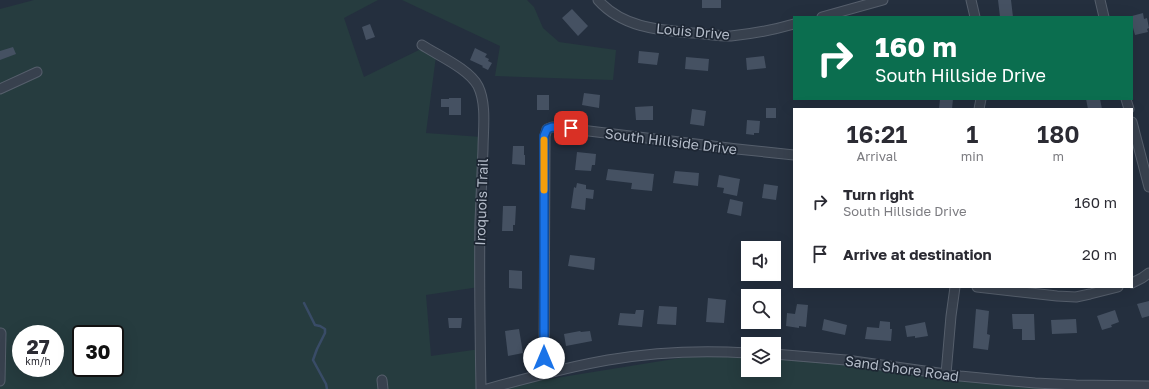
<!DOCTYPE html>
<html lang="en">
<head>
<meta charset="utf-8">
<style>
  :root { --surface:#fff; --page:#f7f7f7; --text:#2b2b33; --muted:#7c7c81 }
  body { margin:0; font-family:"Golos Text",sans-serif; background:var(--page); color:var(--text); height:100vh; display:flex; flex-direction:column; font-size:15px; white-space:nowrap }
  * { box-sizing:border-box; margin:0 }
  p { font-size:13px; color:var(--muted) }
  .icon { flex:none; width:22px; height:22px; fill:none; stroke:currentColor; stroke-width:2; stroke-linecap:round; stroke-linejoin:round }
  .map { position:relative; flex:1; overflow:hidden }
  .sheet { position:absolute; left:793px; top:108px; width:340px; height:180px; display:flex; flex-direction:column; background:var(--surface); border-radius:0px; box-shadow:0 4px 16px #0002 }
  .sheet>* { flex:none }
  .banner { position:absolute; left:793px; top:16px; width:340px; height:84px; border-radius:0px; box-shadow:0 4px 16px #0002; background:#0b6e4f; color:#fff; overflow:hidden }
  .tools { position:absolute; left:741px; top:241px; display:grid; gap:8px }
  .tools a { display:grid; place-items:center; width:40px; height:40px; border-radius:0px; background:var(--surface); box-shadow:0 4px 16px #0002; font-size:20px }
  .speed { position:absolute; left:12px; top:325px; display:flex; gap:8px; font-size:20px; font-weight:700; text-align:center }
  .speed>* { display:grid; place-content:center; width:52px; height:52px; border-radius:50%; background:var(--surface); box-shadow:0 4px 16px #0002; line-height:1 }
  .speed small { font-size:10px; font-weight:400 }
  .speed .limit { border:2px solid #111; border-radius:6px; background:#fff; color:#111 }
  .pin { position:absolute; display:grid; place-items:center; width:34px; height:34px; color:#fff; margin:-17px; border-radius:8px; box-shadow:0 2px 6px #0006 }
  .me { position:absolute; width:44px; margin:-22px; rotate:0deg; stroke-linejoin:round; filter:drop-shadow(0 0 3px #0008) }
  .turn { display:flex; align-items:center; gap:14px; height:84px; padding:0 16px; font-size:18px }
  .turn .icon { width:52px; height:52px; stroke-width:2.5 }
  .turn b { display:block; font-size:28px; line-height:34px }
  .eta { display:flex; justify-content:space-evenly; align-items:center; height:68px; text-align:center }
  .eta b { font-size:24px; font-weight:600; line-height:28px }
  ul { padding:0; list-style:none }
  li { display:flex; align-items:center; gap:12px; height:52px; padding:0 16px }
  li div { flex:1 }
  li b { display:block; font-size:15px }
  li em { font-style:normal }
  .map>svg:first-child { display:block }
</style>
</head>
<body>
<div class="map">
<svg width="1149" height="389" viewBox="0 0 1149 389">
  <rect width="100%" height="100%" fill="#242f3e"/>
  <!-- green -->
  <path fill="#263c3f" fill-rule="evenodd" d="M34,0H378L344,18L364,77L423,48L436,56L426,133L482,137L479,287L426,295L431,356L480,349L484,389H0V9ZM21,334H55V368H21ZM81,334H115V368H81Z
    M402,0H527L534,7L543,28L559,42L616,50L613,80L495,76L500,46Z
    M711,353L748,356V370H774V358L1149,387V389H487Z"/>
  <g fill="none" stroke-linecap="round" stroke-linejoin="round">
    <!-- stream -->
    <path stroke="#394c67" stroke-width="2.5" d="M304,303L315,325L320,326L325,329V333L317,349L313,360L326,384L327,389"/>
  </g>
  <!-- building -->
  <path fill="#455162" d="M702,0H721V8H702Z
    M998,0H1011L1013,17H1000Z
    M572,9L588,26L578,36L562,18Z
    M1143,13L1144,19L1147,18L1149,28L1147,29L1148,32L1135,35L1132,24V16Z
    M370,24L375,37L366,40L362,27Z
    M13,47L16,54L0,60V51Z
    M475,48L487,54L485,57L489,59L488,61L492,63L488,70L482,67L483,66L470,60Z
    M639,51L659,53L657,65L638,63Z
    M764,56L766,68L747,70L746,58Z
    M686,57L709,59L708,71L685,69Z
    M584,93L600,95L599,108L582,105Z
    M537,95H549V110H537Z
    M449,98H461V115H449V107H441V99H449Z
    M940,99H953L952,109H939Z
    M1086,99H1100L1102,109H1088Z
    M653,106V120H636L635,107Z
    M766,108H776V118H766Z
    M692,109L706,111L704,126L690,124Z
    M747,120L760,121L759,133H754V135L746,134Z
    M513,146H524V155H525V165L512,164Z
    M577,152L596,154L595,165H592L591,171L575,170Z
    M608,169L654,174L652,191L631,189L632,183L606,180Z
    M675,171L699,173L698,186L673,183Z
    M719,175L740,179L737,196L723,193L724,188L717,187Z
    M577,183L586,185V189L594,190L593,199L586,198L585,210L571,208L574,187L576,188Z
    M764,184L778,186L776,200L762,198Z
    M730,199L743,202L741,216L727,213Z
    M503,206H516L515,225H513V231H502Z
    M570,255L595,258L594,270L568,266Z
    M509,270L522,271V289L509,288Z
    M708,298L726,300L724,323L706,322Z
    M1149,301V316L1142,318L1137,304Z
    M797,304L808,305L806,327L799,326V328L786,326L787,313L795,314Z
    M659,306L677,307L676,325L657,324Z
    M976,309L989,311L987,334L990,335L988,350L973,348Z
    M636,310H644L642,327L618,325L620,313L635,314Z
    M1115,310L1119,322L1111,325L1112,327L1102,330L1097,316Z
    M1012,314H1034L1035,340H1022V329H1013Z
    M448,318H462L461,328H449Z
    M824,319L847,325L845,335L822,330Z
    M1076,319L1077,333L1052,334L1051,320Z
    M880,321L890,322V329H892L891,341L865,339L867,327L879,328Z
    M925,322L928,336L915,338V336L907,337L905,326Z
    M519,329L523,353L508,356L505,331Z
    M580,331L581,332L590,331L592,341L566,346L564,334Z"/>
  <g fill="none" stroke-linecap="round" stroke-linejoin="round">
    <defs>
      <path id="minor" d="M598,0C623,28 659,30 694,33C706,34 719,36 731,36C752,34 773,30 794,24
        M971,0L975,17
        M1100,0L1104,17
        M822,17L883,0
        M422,45C439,56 469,69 478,86C487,104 483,131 483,149C482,174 481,198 480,222C479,278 480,333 481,389
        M0,89L37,72
        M1126,99L1129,109
        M979,109L981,99
        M1132,122L1149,187
        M1132,283L1142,278L1149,273
        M977,287L1057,296L1076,297L1090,294L1118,287
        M774,354L846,360L960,376L1035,383L1076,385L1149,386
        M544,374L545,136L547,129L552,127H556L737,149L794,155
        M946,374L951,316L955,287
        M382,380L383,389
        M0,381L1,333
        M487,389C527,378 567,367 608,360C655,352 701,350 748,353"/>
    </defs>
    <!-- minor casing -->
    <use href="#minor" stroke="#565f6c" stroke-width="11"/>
    <!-- minor -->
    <use href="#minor" stroke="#38414e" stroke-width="9"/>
  </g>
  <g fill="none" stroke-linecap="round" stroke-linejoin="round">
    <defs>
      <path id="route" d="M544,358V136L547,129L552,127L571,128"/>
    </defs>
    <!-- route casing -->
    <use href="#route" stroke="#114b97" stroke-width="10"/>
    <!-- route -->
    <use href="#route" stroke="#1a73e8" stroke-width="7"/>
    <!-- slow -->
    <path stroke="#f59e0b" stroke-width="7" d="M544,190V140"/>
  </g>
  <g text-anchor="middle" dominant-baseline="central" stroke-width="3.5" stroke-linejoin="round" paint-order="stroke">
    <!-- street labels -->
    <g font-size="14" fill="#b4bcc9" stroke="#1d2633">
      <text transform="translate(693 31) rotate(5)">Louis Drive</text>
      <text transform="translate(671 141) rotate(7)">South Hillside Drive</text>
      <text transform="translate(481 202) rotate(-88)">Iroquois Trail</text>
      <text transform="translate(902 368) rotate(8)">Sand Shore Road</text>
    </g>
  </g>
</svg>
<div class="tools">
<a><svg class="icon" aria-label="sound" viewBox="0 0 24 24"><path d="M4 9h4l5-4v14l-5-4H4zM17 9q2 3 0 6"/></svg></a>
<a><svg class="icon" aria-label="search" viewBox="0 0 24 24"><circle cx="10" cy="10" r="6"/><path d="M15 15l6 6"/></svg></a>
<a><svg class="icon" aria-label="layers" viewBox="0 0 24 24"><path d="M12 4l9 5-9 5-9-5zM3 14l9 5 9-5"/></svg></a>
</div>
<div class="speed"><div>27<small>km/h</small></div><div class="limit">30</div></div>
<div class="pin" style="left:571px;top:128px;background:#d93025"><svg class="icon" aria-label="arrive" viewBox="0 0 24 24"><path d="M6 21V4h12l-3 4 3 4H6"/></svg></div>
<svg class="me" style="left:544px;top:358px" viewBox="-20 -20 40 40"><circle r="19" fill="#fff"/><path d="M0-13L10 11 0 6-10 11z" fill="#1a73e8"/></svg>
<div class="banner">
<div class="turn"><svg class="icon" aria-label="right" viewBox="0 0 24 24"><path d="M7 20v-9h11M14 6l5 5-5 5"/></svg><div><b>160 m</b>South Hillside Drive</div></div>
</div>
<section class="sheet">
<div class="eta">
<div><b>16:21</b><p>Arrival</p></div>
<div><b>1</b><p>min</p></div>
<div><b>180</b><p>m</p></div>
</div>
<ul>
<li><svg class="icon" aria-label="right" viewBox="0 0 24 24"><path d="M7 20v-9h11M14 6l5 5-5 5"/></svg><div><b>Turn right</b><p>South Hillside Drive</p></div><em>160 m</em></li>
<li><svg class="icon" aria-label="arrive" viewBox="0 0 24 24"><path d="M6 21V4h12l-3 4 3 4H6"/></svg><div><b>Arrive at destination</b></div><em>20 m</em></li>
</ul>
</section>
</div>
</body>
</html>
